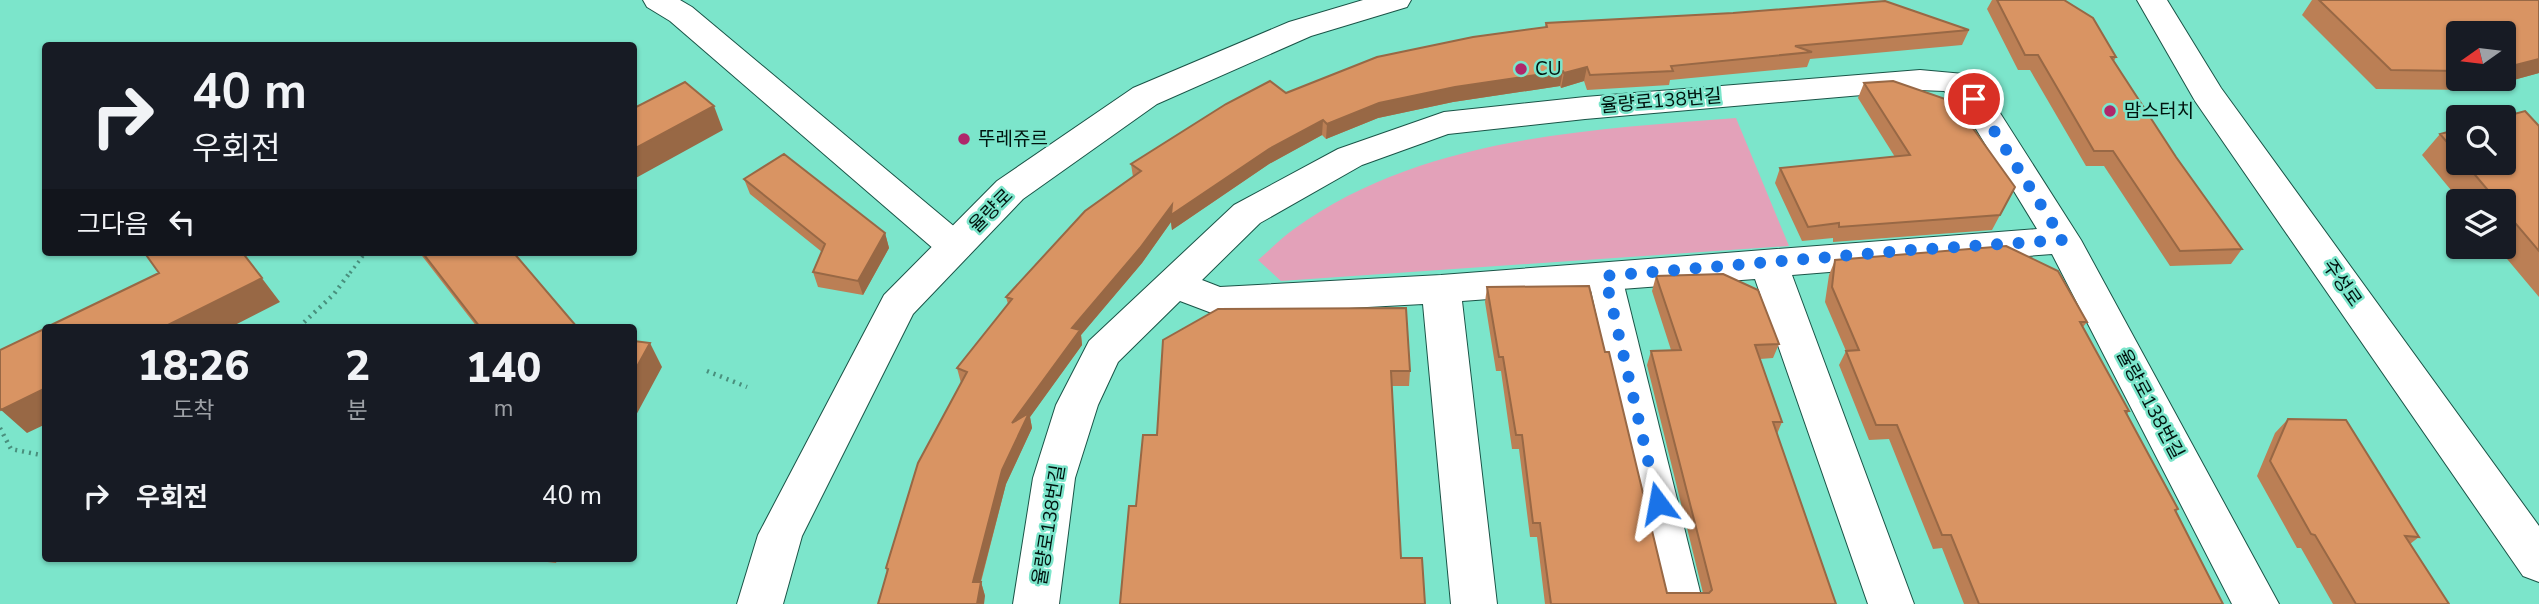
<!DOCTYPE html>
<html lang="ko">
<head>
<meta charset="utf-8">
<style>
  :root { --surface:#171b24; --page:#242831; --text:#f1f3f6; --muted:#9ea1a6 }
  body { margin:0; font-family:"Nunito Sans","Noto Sans KR",sans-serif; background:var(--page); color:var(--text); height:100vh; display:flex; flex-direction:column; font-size:26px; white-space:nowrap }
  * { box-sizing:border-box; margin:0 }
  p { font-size:23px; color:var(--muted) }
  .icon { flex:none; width:38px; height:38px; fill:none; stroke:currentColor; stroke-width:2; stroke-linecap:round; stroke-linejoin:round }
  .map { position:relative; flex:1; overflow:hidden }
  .side { position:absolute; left:42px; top:324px; width:595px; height:238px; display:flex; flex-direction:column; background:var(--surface); border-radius:7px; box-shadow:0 2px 5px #0004 }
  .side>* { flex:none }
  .hud { position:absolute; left:42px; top:42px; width:595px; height:214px; border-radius:7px; box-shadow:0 2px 5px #0004; background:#171b24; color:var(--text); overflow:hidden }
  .needle { width:46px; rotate:256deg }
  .controls { position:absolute; left:2446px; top:21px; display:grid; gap:14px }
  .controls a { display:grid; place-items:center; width:70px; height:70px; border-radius:7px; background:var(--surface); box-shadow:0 2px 5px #0004; font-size:35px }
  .pin { position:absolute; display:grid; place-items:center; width:60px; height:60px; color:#fff; margin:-30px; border:4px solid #fff; border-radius:50%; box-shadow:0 2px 7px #0007 }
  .me { position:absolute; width:77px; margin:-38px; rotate:347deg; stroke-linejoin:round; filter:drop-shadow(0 0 5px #0008) }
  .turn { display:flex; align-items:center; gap:24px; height:147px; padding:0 35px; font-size:32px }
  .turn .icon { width:91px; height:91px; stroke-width:2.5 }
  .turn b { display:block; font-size:49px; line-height:60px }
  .then { display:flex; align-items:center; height:66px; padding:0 35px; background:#0003; gap:14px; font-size:26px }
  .eta { display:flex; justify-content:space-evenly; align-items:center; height:119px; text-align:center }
  .eta b { font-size:42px; font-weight:800; line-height:49px }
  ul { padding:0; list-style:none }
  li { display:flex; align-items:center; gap:21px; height:105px; padding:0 35px }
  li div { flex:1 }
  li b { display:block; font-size:26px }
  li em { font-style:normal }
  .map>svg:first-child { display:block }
</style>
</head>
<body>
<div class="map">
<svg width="2539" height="604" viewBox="0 0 2539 604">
  <rect width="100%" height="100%" fill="#7ce5cb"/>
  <!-- green -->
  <path fill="#e3a1b9" d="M1736,118L1789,246L1281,281L1258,260C1270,250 1281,238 1294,229C1421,137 1586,130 1736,118Z"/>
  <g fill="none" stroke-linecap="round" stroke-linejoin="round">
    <defs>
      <path id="pedestrian" d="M1605,264L1617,268L1622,277L1703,604H1661L1588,277L1593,268Z"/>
      <path id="minor" d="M643,0H680L692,7L968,238L974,247L968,256L955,260L942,256L670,21L647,7Z
        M1920,70L1964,74L1986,91L2081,240L2279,604H2232L2052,254L1792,275L1914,604H1868L1755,279L1462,301L1497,604H1451L1423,304L1217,315L1180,301L1118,362L1098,405L1075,478L1059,604H1013L1033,478L1056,405L1089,341L1234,205L1338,149L1444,112L1585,97ZM1920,90L1944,91L1962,106L2037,229L1441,275L1220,287L1202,280L1260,223L1362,165L1448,134L1585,119Z"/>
      <path id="tertiary" d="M1363,0H1411L1407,7L1311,36L1157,104L1023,199L913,314L802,536L783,604H737L758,535L884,295L997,181L1133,88L1289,22Z
        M2137,0H2167L2221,88L2539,526V582L2523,576L2195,101Z"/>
    </defs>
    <!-- pedestrian casing -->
    <use href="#pedestrian" stroke="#1a5447" stroke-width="2"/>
    <!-- minor casing -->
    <use href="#minor" stroke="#1a5447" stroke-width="2"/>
    <!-- tertiary casing -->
    <use href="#tertiary" stroke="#1a5447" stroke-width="2"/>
    <!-- path-far1 -->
    <path stroke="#498f7d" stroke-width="3.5" stroke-dasharray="2 4.5" stroke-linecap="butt" d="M350,273L366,252"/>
    <!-- path -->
    <path stroke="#498f7d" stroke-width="4.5" stroke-dasharray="2 5" stroke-linecap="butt" d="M299,327L334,294L351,271
      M707,371L747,387
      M0,428L11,449L46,456"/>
    <!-- pedestrian -->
    <use href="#pedestrian" fill="#fff" fill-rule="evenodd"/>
    <!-- minor -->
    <use href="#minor" fill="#fff" fill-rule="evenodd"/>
    <!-- tertiary -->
    <use href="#tertiary" fill="#fff" fill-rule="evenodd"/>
  </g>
  <!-- wall -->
  <path fill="#bb7f55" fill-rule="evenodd" d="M1992,0H2064L2116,57L2114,61L2176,157L2242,249L2231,264L2170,266L2104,166H2086L2030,70H2018L1987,9Z
    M2312,0H2539V73L2477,90L2376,89L2302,15ZM2459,33L2504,79H2459Z
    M1546,23L1969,30L1962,45L1810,59L1807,67L1670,80L1669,85L1587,90L1584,81L1561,88L1560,86L1453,102L1378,118L1326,139L1322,135L1269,164L1172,230L1171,222L1142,263L1081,335L1082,345L1030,417L1032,428L1006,484L981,582L985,596L887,572L886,568L961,383L957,368L1008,304L1006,297L1133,177L1131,164L1286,93L1545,27Z
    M1864,83L2015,187L1992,230L1833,242V238L1802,241L1775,183L1780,168L1895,157L1858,98Z
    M2539,126V297L2497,247H2504V201H2460L2422,155L2440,134L2459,129V163H2504Z
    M744,179L885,233L889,248L863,295L818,287L813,272L822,252L750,194Z
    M419,252H513L577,327H477Z
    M1835,260L2087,322L2083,327L2129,411L2127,414L2178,509L2176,512L2223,604H1964L1942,548L1933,549L1889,439L1869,440L1839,365L1846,351L1825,302L1829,275Z
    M1656,276L1779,344L1773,358L1760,359L1782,422L1777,434L1836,604H1545L1537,537H1530L1519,449H1512L1501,371H1496L1485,302L1487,287L1605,352L1667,593H1703L1647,365L1651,351L1671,350L1652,291Z
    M1163,340L1410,371L1409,386H1392L1401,558L1136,506L1157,435Z
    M2288,419L2419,537L2410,544L2449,604H2333L2301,548H2297L2257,476L2275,433Z
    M514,558H558L556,563Z"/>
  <!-- shaded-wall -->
  <path fill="#986845" d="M2539,59V73L2477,90L2486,79H2504V68Z
    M1587,67L1584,81L1561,88L1564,73Z
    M1563,71L1560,86L1453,102L1378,118L1326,139L1327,124L1379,103L1455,87Z
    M714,106L723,130L634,179V149Z
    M1323,120L1322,135L1269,164L1172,230L1171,222L1142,263L1081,335L1082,345L1030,417L1032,428L1006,484L977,595L973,582L1012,423L1072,328L1172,205L1269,149Z
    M885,233L889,248L863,295L858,281Z
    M242,252L280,302L231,327H164Z
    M650,343L662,367L634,419V372Z
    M46,388V424L27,433L1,410Z
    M981,582L985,596L984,604H977Z"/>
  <!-- building -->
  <path fill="#d99463" stroke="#986845" stroke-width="2" d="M1997,0H2064L2093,18L2116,57H2111L2176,157L2242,249L2180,251L2113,151H2094L2038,55H2025Z
    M2319,0H2539V59L2504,68V33H2459V71L2391,70Z
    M1885,1L1969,30L1795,46L1812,52L1671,66L1673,71L1590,75L1587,67L1564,73L1563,71L1455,87L1379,103L1327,124L1323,120L1269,149L1171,215L1172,205L1140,248L1072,328L1080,330L1012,423L1029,413L1002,470L973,582H981L977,604H878L888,569L886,568L918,463L967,372L957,368L1012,299L1006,297L1085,211L1141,171L1131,164L1226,104L1270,81L1286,93L1377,57L1473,37L1547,27L1546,23L1733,13Z
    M1893,81L1954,102L2015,187L2000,215L1839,227V223L1808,227L1780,168L1910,155L1864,83Z
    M685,82L714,106L634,149V108Z
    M2525,111L2539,126V251L2504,210V201H2497L2465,163H2504V117H2503Z
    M2459,129V156L2440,134Z
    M784,154L885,233L858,281L813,272L825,244L744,179Z
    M2006,246L2058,271L2087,322H2080L2129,411H2125L2178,509L2175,510L2223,604H1979L1951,535H1942L1897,425H1876L1846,351L1859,350L1832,287L1835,260Z
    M144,252H242L262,278L164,327H47L159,273Z
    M422,252H513L577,327H480Z
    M1723,274L1758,290L1779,344L1755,345L1782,422H1773L1836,604H1551L1540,523H1533L1522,435H1516L1503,357H1499L1487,287L1589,286L1605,352H1609L1667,593H1709L1712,590L1651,351L1681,350L1656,276Z
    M1406,308L1410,371H1391L1401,558H1422L1425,604H1120L1129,506H1136L1143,435H1157L1163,340L1218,309Z
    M46,328V388L1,410L0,408V350Z
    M634,341L650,343L634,372Z
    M2288,419L2346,420L2419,537L2405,536L2449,604H2356L2315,535L2311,534L2270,461Z"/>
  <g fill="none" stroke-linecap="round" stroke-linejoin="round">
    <!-- route -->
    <path stroke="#1a73e8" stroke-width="12" stroke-dasharray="0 21.6" d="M1658,503L1605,276L1912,250L2063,240L1974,99"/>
  </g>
  <!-- markers -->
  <g fill="#af276b" stroke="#7ce5cb" stroke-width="2.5">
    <circle cx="1521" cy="69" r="7"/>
    <circle cx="2110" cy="111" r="7"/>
    <circle cx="964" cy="139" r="7"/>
  </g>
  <g text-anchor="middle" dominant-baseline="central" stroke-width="5" stroke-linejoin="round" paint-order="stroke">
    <!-- poi labels -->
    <g font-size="19" fill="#00140f" stroke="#7ce5cb" text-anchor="start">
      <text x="1535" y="69">CU</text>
      <text x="2124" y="111">맘스터치</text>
      <text x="978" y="139">뚜레쥬르</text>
    </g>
    <!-- street labels -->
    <g font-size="19" fill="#00140f" stroke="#7ce5cb">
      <text transform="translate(1661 101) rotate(-5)">율량로138번길</text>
      <text transform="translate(991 211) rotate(-45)">율량로</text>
      <text transform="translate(2342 283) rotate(55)">주성로</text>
      <text transform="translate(2150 404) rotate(62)">율량로138번길</text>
      <text transform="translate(1049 525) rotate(-81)">율량로138번길</text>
    </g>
  </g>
</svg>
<div class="controls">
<a><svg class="needle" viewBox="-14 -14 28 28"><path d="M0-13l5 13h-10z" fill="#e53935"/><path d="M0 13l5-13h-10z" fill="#9ea1a6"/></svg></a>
<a><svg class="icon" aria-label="search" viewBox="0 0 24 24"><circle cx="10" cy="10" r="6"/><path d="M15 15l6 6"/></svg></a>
<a><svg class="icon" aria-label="layers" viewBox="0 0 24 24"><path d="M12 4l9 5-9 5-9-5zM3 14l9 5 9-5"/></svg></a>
</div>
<div class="pin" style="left:1974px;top:99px;background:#d93025"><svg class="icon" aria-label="arrive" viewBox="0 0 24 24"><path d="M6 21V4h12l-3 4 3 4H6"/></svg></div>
<svg class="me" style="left:1658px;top:503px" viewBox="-20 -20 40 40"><path d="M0-17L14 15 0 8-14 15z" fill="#1a73e8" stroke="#fff" stroke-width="4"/></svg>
<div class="hud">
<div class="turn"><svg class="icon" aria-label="right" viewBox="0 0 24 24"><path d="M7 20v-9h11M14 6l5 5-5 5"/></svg><div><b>40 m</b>우회전</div></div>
<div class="then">그다음<svg class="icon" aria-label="left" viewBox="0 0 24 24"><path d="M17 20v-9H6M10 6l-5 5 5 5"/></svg></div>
</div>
<section class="side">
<div class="eta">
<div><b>18:26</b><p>도착</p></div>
<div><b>2</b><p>분</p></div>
<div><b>140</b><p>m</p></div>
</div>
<ul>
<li><svg class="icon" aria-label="right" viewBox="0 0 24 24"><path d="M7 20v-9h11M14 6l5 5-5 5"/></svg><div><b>우회전</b></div><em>40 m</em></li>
</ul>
</section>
</div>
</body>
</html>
